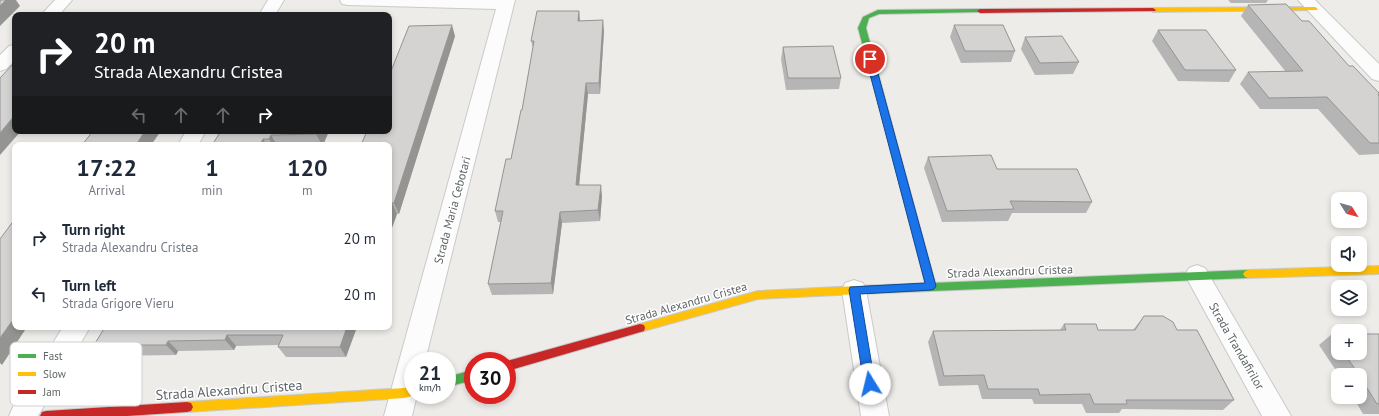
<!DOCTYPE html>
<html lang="en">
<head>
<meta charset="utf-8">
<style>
  :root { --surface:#fff; --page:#f2f2f3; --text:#1f2937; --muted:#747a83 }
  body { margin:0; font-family:"PT Sans",sans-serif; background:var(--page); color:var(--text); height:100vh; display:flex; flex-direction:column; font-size:15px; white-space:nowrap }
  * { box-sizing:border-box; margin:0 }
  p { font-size:13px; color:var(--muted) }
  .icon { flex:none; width:22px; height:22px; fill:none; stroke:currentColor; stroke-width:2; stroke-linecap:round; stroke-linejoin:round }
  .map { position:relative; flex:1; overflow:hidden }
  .drawer { position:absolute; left:12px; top:142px; width:380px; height:188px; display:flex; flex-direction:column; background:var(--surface); border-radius:8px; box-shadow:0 2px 6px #0003 }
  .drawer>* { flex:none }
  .top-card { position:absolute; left:12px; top:12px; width:380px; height:122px; border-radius:8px; box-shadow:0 2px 6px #0003; background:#202124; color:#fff; overflow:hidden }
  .needle { width:26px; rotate:127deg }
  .tools { position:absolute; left:1331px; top:192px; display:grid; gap:8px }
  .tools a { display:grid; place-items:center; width:36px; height:36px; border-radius:8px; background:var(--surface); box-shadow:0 2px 6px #0003; font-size:20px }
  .speed { position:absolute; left:404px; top:352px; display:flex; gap:8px; font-size:20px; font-weight:700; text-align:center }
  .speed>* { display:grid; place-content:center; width:52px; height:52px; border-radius:50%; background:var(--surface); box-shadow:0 2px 6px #0003; line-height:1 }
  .speed small { font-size:10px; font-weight:400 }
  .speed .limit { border:6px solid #d22; background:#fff; color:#111 }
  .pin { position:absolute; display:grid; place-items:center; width:34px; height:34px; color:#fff; margin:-17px; border:2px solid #fff; border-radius:50%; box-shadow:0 1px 4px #0007 }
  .me { position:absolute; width:44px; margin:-22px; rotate:351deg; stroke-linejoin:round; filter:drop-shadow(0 0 3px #0008) }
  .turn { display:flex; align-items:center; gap:14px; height:84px; padding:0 16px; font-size:18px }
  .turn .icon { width:52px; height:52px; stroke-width:2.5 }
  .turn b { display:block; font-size:28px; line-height:34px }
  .lanes { display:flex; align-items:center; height:38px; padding:0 16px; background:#0003; justify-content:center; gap:20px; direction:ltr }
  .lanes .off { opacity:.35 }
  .eta { display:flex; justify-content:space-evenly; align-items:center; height:68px; text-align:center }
  .eta b { font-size:24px; font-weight:800; line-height:28px }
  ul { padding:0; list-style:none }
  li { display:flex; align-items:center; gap:12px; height:56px; padding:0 16px }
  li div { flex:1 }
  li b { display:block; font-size:15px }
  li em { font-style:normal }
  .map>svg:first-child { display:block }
</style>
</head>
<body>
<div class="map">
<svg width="1379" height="416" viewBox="0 0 1379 416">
  <rect width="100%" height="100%" fill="#eeece9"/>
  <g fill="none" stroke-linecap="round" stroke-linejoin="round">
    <defs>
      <path id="street" d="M55,0H72L59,15H41Z
        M268,0H284L275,15H259Z
        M340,0H515L425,361H413V395H417L412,416H384L496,9L348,5L342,4Z
        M1298,0H1315L1379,64V81L1372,79Z
        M15,45V60L6,69L0,71V55L9,46Z
        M186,131H206L198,145H178Z
        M1197,265L1205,268L1291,416H1262L1185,275L1189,268Z
        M854,280L863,283L866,290L889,416H861L842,290L845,283Z
        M63,327H90L38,416H9L13,407Z"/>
      <path id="fast" d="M980,9L983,11L982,12L879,14L869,18L866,28L901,158L900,160H894L858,28L863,17L878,10Z
        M1248,270L1251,271L1253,274L1251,277L1248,278L858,294L855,293L853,290L855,287L858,286Z
        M473,370V380L447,387V377Z"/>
      <path id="slow" d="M1315,7L1318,9L1317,10L1153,12L1150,10L1153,8Z
        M1379,266V274L1248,278L1245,277L1243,274L1245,271L1248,270Z
        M858,286L861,287L863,290L861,293L858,294L758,299L640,332L636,331L635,328L636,325L640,324L758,291Z
        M413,386V395H416L404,398L187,412L183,411L181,407L183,403L187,402L404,388Z"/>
      <path id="jam" d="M1153,8L1156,10L1155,11L980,13L977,11L980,9Z
        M897,155L901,158L936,286L934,289L931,290L928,289L926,286L893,158Z
        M640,324L644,325L645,328L644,331L507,371V361Z
        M187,402L191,403L193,407L191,411L187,412L127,416H40L42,412L46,411Z"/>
    </defs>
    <!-- street casing -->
    <use href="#street" stroke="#cacaca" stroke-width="2"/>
    <!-- fast casing -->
    <use href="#fast" stroke="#c8c9c8" stroke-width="2"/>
    <!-- slow casing -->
    <use href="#slow" stroke="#c8c9c8" stroke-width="2"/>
    <!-- jam casing -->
    <use href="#jam" stroke="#c8c9c8" stroke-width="2"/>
    <!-- street -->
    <use href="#street" fill="#fcfcfc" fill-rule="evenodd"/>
    <!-- fast -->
    <use href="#fast" fill="#4caf50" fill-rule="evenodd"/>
    <!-- slow -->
    <use href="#slow" fill="#ffc107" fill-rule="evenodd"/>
    <!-- jam -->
    <use href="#jam" fill="#c62828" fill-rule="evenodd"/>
  </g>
  <!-- wall -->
  <path fill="#b6b5b5" d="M1228,0H1268L1266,3H1231Z
    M1248,5L1302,21L1349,66L1379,93V154L1359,155L1318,109H1260L1240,84L1248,72H1286L1241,16Z
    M579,11L580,21L604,31L600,94H588L579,185L602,196L600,221L562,223L553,294L492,295L488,284L501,222H498L495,211L511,159L522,110L533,48L531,41Z
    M954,25L1015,51L1011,62L961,63L950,37Z
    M1158,30L1236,70L1229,82L1178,81L1152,41Z
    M455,36L399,214H397L389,236V145Z
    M1025,37L1079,62L1073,74L1035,75L1021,49Z
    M783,47L841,78L839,89L786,90L781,59Z
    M221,131H329L323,145H212Z
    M928,157L997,169L1092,202L1086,213H1012L1008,221L942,222L924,168Z
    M1144,316L1177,330L1234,400L1223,410L1122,409L1119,413H1086L1082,404H1034L1032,399H982L978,385L939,386L928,342L933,331L1060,330L1064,324L1098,330H1133Z
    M105,327H357L346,357H286L278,347L279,345L236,346L234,350L178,351L176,355L105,356L94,345Z
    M1332,334H1338V353H1360L1379,334V414H1363L1353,397H1360V375H1339L1319,345Z"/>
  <!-- shaded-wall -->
  <path fill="#949493" d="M6,0H16L20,6L0,26V6Z
    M579,11L580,22L578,21Z
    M603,20L604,31L600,94L599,83Z
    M452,25L455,36L399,214L394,203Z
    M586,83L588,94L578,196L576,185Z
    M15,115V131H21L0,155V133Z
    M145,131H161L151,145H136Z
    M318,131H329L323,145H322L316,134Z
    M271,135L277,145H273L269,139Z
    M263,139L267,145H260Z
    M601,185L602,196L600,221L598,210Z
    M392,203L397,214L389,236V212Z
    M560,212L562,223L553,294L551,283Z
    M15,317V327H27L2,365L0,363V338Z
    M347,327H357L346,357L340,347Z
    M227,335L236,346L234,350L225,340Z
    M168,341L178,351L176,355L166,345Z"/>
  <!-- building -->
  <path fill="#d4d3d2" stroke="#949493" d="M0,0H6L0,6Z
    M1286,4L1302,21H1309L1349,66H1353L1379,93V94H1378L1379,96V143H1370L1327,97L1269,98L1248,72L1303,71L1248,5Z
    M537,11H579L578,21L603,20L599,83H586L576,185H601L598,210L560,212L551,283L488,284L503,211H495L506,159H511L521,110H522L534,41H531Z
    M452,25L394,203H392L389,212V145H361L367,131H389V76L409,26Z
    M954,25H1003L1015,51H965Z
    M1158,30H1206L1236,70H1185Z
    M1062,36L1079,62L1040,63L1025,37Z
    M833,46L841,78H788L783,47Z
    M15,62V115L0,133V78Z
    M93,131H145L136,145H82Z
    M221,131H318L316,134L271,135L269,139H263L260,145H212Z
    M991,155L997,169H1077L1092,202L1010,201L1014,209L947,211L928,157Z
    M15,219V317L0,338V239Z
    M1144,316H1163L1173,322L1177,330H1197L1234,400H1126L1127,404H1094L1090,394L1040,395L1038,389H988L984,375L944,376L933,331L1066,330L1064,324H1096L1098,330H1135Z
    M105,327H347L340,347H278L283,335H227L225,340L168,341L166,345H94Z
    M1332,334H1338V343Z
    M1360,334H1379V404H1377L1360,377V375H1359L1344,353H1360Z"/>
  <!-- route -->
  <path fill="#1a73e8" stroke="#114b97" d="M870,56L874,59L936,286L934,289L931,290L860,294L875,384L874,388L870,389L866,388L864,384L849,290L850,287L925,283L866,59Z"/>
  <g text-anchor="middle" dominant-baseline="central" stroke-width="3" stroke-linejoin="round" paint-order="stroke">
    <!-- street labels -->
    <g font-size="12" fill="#5e6467" stroke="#fff">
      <text transform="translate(452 210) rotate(-75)">Strada Maria Cebotari</text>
      <text transform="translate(1010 271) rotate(-2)">Strada Alexandru Cristea</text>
      <text transform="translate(686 303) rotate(-16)">Strada Alexandru Cristea</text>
      <text transform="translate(1237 346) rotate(60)">Strada Trandafirilor</text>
    </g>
    <!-- near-street labels -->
    <g font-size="14" fill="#5e6467" stroke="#fff">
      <text transform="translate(229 390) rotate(-4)">Strada Alexandru Cristea</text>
    </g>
  </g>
  <!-- legend -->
  <rect x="10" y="342" width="132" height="64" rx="6" fill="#fff" stroke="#cfd0d1" stroke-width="1"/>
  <rect x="18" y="354" width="18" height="4" fill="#4caf50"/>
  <rect x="18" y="372" width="18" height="4" fill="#ffc107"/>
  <rect x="18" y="390" width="18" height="4" fill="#c62828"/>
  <g font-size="11" fill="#5e6467">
    <text x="43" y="360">Fast</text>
    <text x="43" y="378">Slow</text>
    <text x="43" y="396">Jam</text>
  </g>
</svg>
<div class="tools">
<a><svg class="needle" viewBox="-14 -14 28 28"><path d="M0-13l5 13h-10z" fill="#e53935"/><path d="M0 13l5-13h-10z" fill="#747a83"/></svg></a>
<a><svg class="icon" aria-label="sound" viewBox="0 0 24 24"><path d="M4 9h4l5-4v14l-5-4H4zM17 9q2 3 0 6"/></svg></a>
<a><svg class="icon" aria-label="layers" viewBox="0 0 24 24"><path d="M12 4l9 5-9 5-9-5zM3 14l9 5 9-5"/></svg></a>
<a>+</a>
<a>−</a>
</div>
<div class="speed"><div>21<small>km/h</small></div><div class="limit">30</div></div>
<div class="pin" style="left:870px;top:59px;background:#d93025"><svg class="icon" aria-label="arrive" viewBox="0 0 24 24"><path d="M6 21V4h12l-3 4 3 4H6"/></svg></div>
<svg class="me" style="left:870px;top:384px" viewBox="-20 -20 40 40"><circle r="19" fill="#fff"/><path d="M0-13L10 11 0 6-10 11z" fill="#1a73e8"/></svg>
<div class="top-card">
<div class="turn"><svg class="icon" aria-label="right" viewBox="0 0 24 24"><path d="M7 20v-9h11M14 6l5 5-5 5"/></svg><div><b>20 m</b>Strada Alexandru Cristea</div></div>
<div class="lanes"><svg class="icon off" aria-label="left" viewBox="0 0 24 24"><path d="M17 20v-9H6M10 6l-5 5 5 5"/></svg><svg class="icon off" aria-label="ahead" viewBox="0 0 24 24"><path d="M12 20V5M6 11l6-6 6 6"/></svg><svg class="icon off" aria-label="ahead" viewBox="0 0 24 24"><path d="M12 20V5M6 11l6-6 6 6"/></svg><svg class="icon" aria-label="right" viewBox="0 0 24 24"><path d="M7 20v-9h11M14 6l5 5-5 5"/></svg></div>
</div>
<section class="drawer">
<div class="eta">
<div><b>17:22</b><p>Arrival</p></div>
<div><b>1</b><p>min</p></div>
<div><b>120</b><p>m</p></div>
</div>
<ul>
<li><svg class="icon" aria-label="right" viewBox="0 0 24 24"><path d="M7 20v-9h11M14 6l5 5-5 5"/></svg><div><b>Turn right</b><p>Strada Alexandru Cristea</p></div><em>20 m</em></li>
<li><svg class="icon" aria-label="left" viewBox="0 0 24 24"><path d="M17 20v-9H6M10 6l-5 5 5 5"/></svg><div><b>Turn left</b><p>Strada Grigore Vieru</p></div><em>20 m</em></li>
</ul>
</section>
</div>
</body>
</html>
